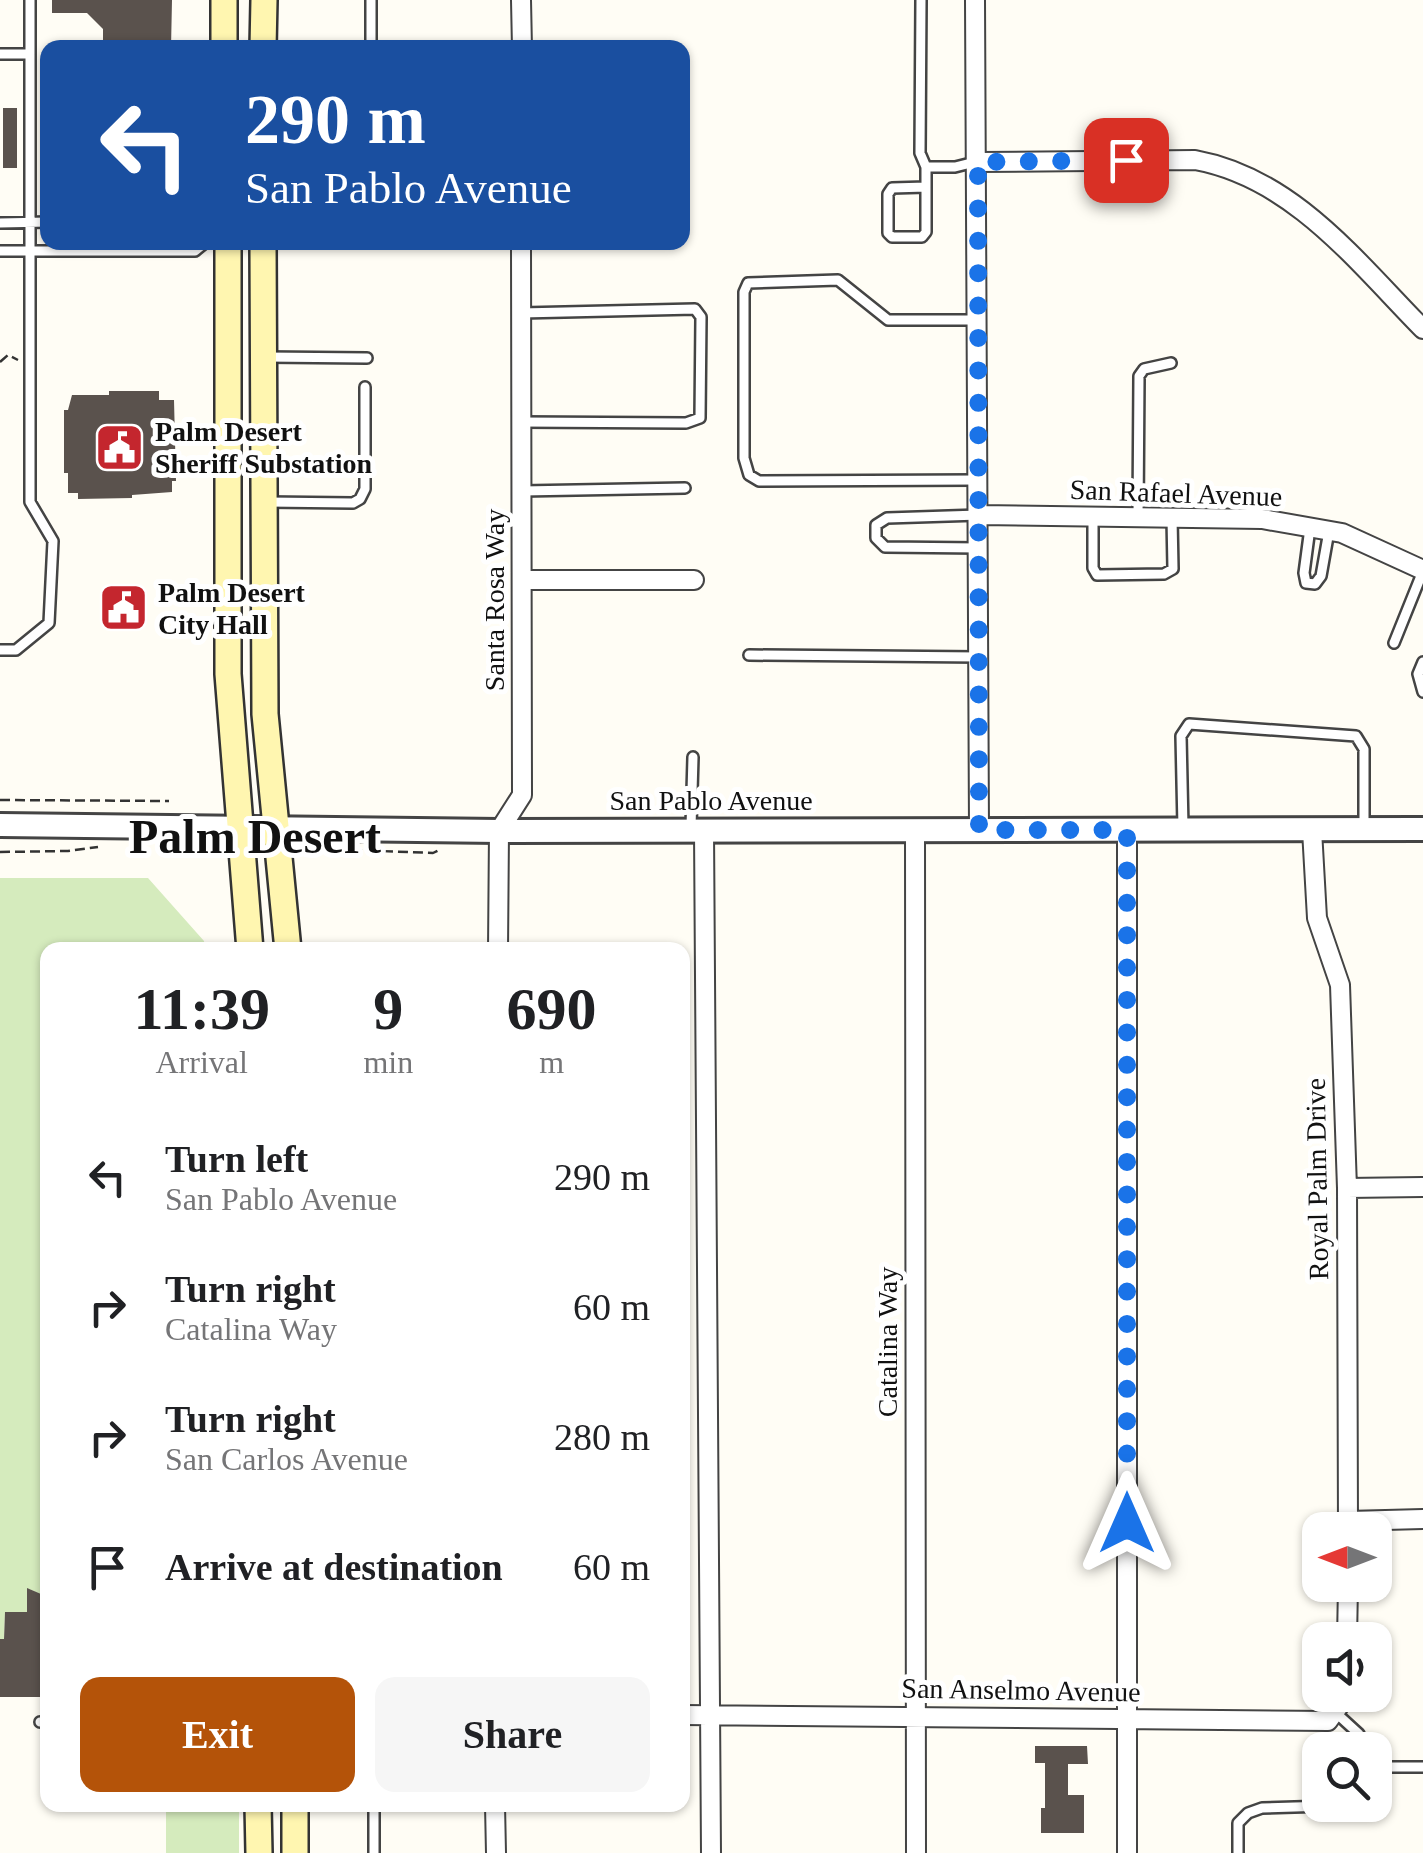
<!DOCTYPE html>
<html lang="en">
<head>
<meta charset="utf-8">
<style>
  :root { --surface:#fff; --page:#f6f6f6; --text:#202124; --muted:#757577; --accent:#b45309 }
  body { margin:0; font-family:Georgia,serif; background:var(--page); color:var(--text); height:100vh; display:flex; flex-direction:column; font-size:38px; white-space:nowrap }
  * { box-sizing:border-box; margin:0 }
  p { font-size:32px; color:var(--muted) }
  .icon { flex:none; width:55px; height:55px; fill:none; stroke:currentColor; stroke-width:2; stroke-linecap:round; stroke-linejoin:round }
  .map { position:relative; flex:1; overflow:hidden }
  .sheet { position:absolute; left:40px; top:942px; width:650px; height:870px; display:flex; flex-direction:column; background:var(--surface); border-radius:20px; box-shadow:0 2px 8px #0004 }
  .sheet>* { flex:none }
  .guide { position:absolute; left:40px; top:40px; width:650px; height:210px; border-radius:20px; box-shadow:0 2px 8px #0004; background:#1a4fa0; color:#fff; overflow:hidden }
  .needle { width:65px; rotate:270deg }
  .tools { position:absolute; left:1302px; top:1512px; display:grid; gap:20px }
  .tools a { display:grid; place-items:center; width:90px; height:90px; border-radius:20px; background:var(--surface); box-shadow:0 2px 8px #0004; font-size:50px }
  .pin { position:absolute; display:grid; place-items:center; width:85px; height:85px; color:#fff; margin:-42px; border-radius:20px; box-shadow:0 5px 15px #0006 }
  .me { position:absolute; width:110px; margin:-55px; rotate:0deg; stroke-linejoin:round; filter:drop-shadow(0 0 8px #0008) }
  .turn { display:flex; align-items:center; gap:35px; height:210px; padding:0 40px; font-size:45px }
  .turn .icon { width:130px; height:130px; stroke-width:2.5 }
  .turn b { display:block; font-size:70px; line-height:85px }
  .eta { display:flex; justify-content:space-evenly; align-items:center; height:170px; text-align:center }
  .eta b { font-size:60px; font-weight:800; line-height:70px }
  .cta { display:flex; gap:20px; margin-top:auto; padding:20px 40px }
  .cta a { flex:1; height:115px; border-radius:20px; background:var(--accent); color:#fff; font-size:40px; font-weight:800; line-height:115px; text-align:center }
  .cta a+a { background:var(--page); color:var(--text) }
  ul { padding:0; list-style:none }
  li { display:flex; align-items:center; gap:30px; height:130px; padding:0 40px }
  li div { flex:1 }
  li b { display:block; font-size:38px }
  li em { font-style:normal }
  .map>svg:first-child { display:block }
</style>
</head>
<body>
<div class="map">
<svg width="1423" height="1853" viewBox="0 0 1423 1853">
  <rect width="100%" height="100%" fill="#fffdf5"/>
  <!-- green -->
  <path fill="#d5ebbd" d="M0,878H148L204,941L205,950H48L47,1597L29,1589L27,1601L32,1606V1612H5L4,1639H0Z
    M166,1805H239V1853H166Z"/>
  <!-- building -->
  <path fill="#5a524d" d="M52,0H172L171,48H103V29L87,13H52Z
    M3,108H17V168H3Z
    M109,391H159V400H174L176,481H172V492L132,495V498L78,499V493H68V473H64V410H68L72,395H109Z
    M27,1588L48,1597V1697H0V1639H4L5,1612H27Z
    M1035,1746H1087L1088,1764H1068V1795H1084V1833H1041V1808H1045V1763H1035Z"/>
  <g fill="none" stroke-linecap="round" stroke-linejoin="round">
    <defs>
      <path id="service" d="M921,0L920,153L926,167
        M371,48V0
        M0,54H30
        M926,187L892,188L888,194V233L892,237H922L926,232V167H955L975,162
        M0,223L48,222
        M0,251H195L206,242
        M521,313L695,309L701,317L700,418L686,423L521,422
        M265,357L367,358
        M976,480L759,481L749,475L744,458V292L748,283L838,280L888,320H978
        M522,491L685,488
        M267,502L353,503L360,499L365,489V387
        M979,515L887,518L876,525V538L885,547L979,548
        M1093,517V568L1097,575L1164,574L1173,569L1172,518
        M1138,518L1139,376L1144,369L1171,363
        M1310,528L1304,573L1306,583L1315,584L1321,576L1329,531
        M1394,643L1423,571
        M0,650H16L49,623L53,541L30,502V0
        M749,655L979,657
        M1423,662L1418,674L1423,692
        M691,827L693,757
        M1183,827L1181,736L1189,724L1356,736L1364,749V829
        M1335,1712L1359,1734V1750
        M40,1722H48
        M1375,1767H1423
        M374,1805V1853
        M1238,1853V1823L1248,1813L1262,1808L1360,1805"/>
      <path id="minor" d="M521,0L522,48
        M975,0L979,830
        M978,162L1195,160C1293,178 1356,261 1423,329
        M979,515L1262,519L1342,533L1423,570
        M522,580H694
        M704,830L711,1853
        M915,830L916,1853
        M1127,830V1853
        M1312,830L1317,918L1340,985L1347,1188L1348,1530
        M498,950L499,831L522,795L521,242
        M1347,1188L1423,1187
        M1348,1521L1423,1519
        M1347,1640L1348,1585
        M682,1715L1328,1721L1347,1695
        M495,1805L496,1853"/>
      <path id="tertiary" d="M0,825L499,831L1423,829"/>
      <path id="secondary" d="M224,48V0
        M263,48L264,0
        M228,242V674L250,950
        M263,242L265,714L288,950
        M258,1805L259,1853
        M295,1805V1853"/>
    </defs>
    <!-- service casing -->
    <use href="#service" stroke="#444" stroke-width="14"/>
    <!-- minor casing -->
    <use href="#minor" stroke="#444" stroke-width="22"/>
    <!-- tertiary casing -->
    <use href="#tertiary" stroke="#444" stroke-width="28"/>
    <!-- secondary casing -->
    <use href="#secondary" stroke="#333" stroke-width="30"/>
    <!-- path -->
    <path stroke="#333" stroke-width="2.5" stroke-dasharray="10 5" stroke-linecap="butt" d="M0,362L8,355L18,360
      M0,800L169,801
      M353,850L433,853L439,850
      M0,852L68,851L98,847"/>
    <!-- service -->
    <use href="#service" stroke="#fff" stroke-width="9"/>
    <!-- minor -->
    <use href="#minor" stroke="#fff" stroke-width="18"/>
    <!-- tertiary -->
    <use href="#tertiary" stroke="#fff" stroke-width="22"/>
    <!-- secondary -->
    <use href="#secondary" stroke="#fff6b0" stroke-width="25"/>
  </g>
  <g fill="none" stroke-linecap="round" stroke-linejoin="round">
    <!-- route -->
    <path stroke="#1a73e8" stroke-width="18" stroke-dasharray="0 32.4" d="M1126,160L978,162L979,830H1127V1523"/>
  </g>
  <!-- icons -->
  <defs>
    <symbol id="civic-square" viewBox="-11 -11 22 22"><rect x="-9" y="-9" width="18" height="18" rx="4" fill="#c4262e" stroke="#fff"/><path d="M-.6-6.5H3V-4.5H.6V-3L4-1V1h2V6H-6V1h2V-1L-.6-3ZM-1.2 2.5V6h2.4V2.5Z" fill="#fff"/></symbol>
  </defs>
  <g fill-rule="evenodd">
    <use href="#civic-square" x="92" y="420" width="55" height="55"/>
    <use href="#civic-square" x="96" y="580" width="55" height="55"/>
  </g>
  <g text-anchor="middle" dominant-baseline="central" stroke-width="10" stroke-linejoin="round" paint-order="stroke">
    <!-- poi labels -->
    <g font-size="28" font-weight="bold" fill="#111" stroke="#fff" text-anchor="start">
      <text x="155" y="431">Palm Desert<tspan x="155" dy="32">Sheriff Substation</tspan></text>
      <text x="158" y="592">Palm Desert<tspan x="158" dy="32">City Hall</tspan></text>
    </g>
    <!-- street labels -->
    <g font-size="28" fill="#111" stroke="#fff">
      <text transform="translate(1176 493) rotate(2)">San Rafael Avenue</text>
      <text transform="translate(494 600) rotate(-90)">Santa Rosa Way</text>
      <text x="711" y="800">San Pablo Avenue</text>
      <text transform="translate(1317 1179) rotate(-91)">Royal Palm Drive</text>
      <text transform="translate(887 1342) rotate(-90)">Catalina Way</text>
      <text transform="translate(1021 1690) rotate(1)">San Anselmo Avenue</text>
    </g>
    <!-- town labels -->
    <g font-size="48" font-weight="bold" fill="#111" stroke="#fff">
      <text x="255" y="836">Palm Desert</text>
    </g>
  </g>
</svg>
<div class="tools">
<a><svg class="needle" viewBox="-14 -14 28 28"><path d="M0-13l5 13h-10z" fill="#e53935"/><path d="M0 13l5-13h-10z" fill="#757577"/></svg></a>
<a><svg class="icon" aria-label="sound" viewBox="0 0 24 24"><path d="M4 9h4l5-4v14l-5-4H4zM17 9q2 3 0 6"/></svg></a>
<a><svg class="icon" aria-label="search" viewBox="0 0 24 24"><circle cx="10" cy="10" r="6"/><path d="M15 15l6 6"/></svg></a>
</div>
<div class="pin" style="left:1126px;top:160px;background:#d93025"><svg class="icon" aria-label="arrive" viewBox="0 0 24 24"><path d="M6 21V4h12l-3 4 3 4H6"/></svg></div>
<svg class="me" style="left:1127px;top:1523px" viewBox="-20 -20 40 40"><path d="M0-17L14 15 0 8-14 15z" fill="#1a73e8" stroke="#fff" stroke-width="4"/></svg>
<div class="guide">
<div class="turn"><svg class="icon" aria-label="left" viewBox="0 0 24 24"><path d="M17 20v-9H6M10 6l-5 5 5 5"/></svg><div><b>290 m</b>San Pablo Avenue</div></div>
</div>
<section class="sheet">
<div class="eta">
<div><b>11:39</b><p>Arrival</p></div>
<div><b>9</b><p>min</p></div>
<div><b>690</b><p>m</p></div>
</div>
<ul>
<li><svg class="icon" aria-label="left" viewBox="0 0 24 24"><path d="M17 20v-9H6M10 6l-5 5 5 5"/></svg><div><b>Turn left</b><p>San Pablo Avenue</p></div><em>290 m</em></li>
<li><svg class="icon" aria-label="right" viewBox="0 0 24 24"><path d="M7 20v-9h11M14 6l5 5-5 5"/></svg><div><b>Turn right</b><p>Catalina Way</p></div><em>60 m</em></li>
<li><svg class="icon" aria-label="right" viewBox="0 0 24 24"><path d="M7 20v-9h11M14 6l5 5-5 5"/></svg><div><b>Turn right</b><p>San Carlos Avenue</p></div><em>280 m</em></li>
<li><svg class="icon" aria-label="arrive" viewBox="0 0 24 24"><path d="M6 21V4h12l-3 4 3 4H6"/></svg><div><b>Arrive at destination</b></div><em>60 m</em></li>
</ul>
<div class="cta"><a>Exit</a><a>Share</a></div>
</section>
</div>
</body>
</html>
